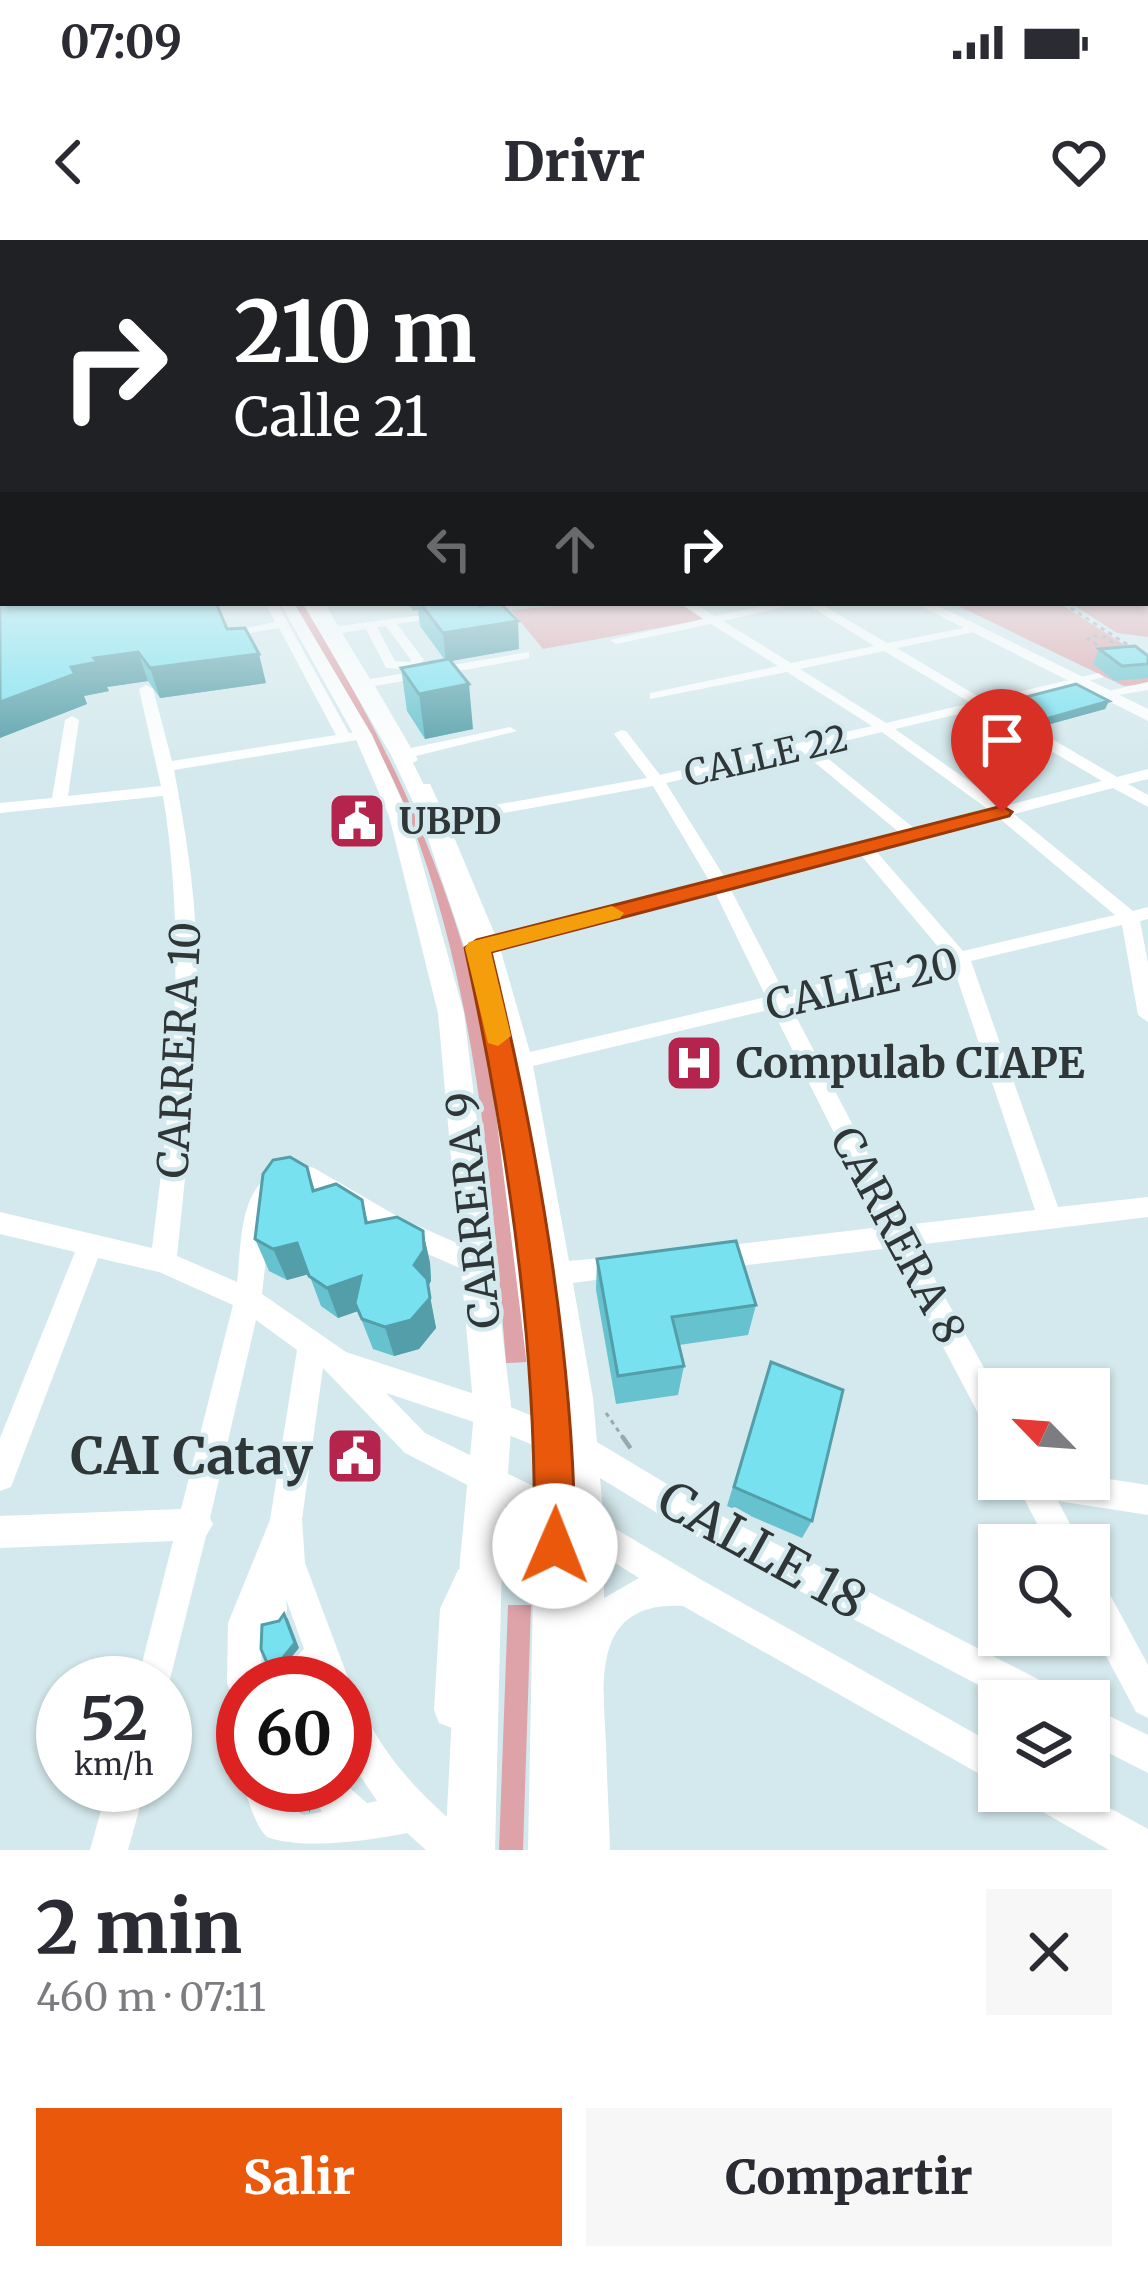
<!DOCTYPE html>
<html lang="es">
<head>
<meta charset="utf-8">
<style>
  :root { --surface:#fff; --page:#f7f7f7; --text:#2b2b33; --muted:#7c7c81; --accent:#ea580c }
  body { margin:0; font-family:Merriweather,serif; background:var(--page); color:var(--text); height:100vh; display:flex; flex-direction:column; font-size:45px; white-space:nowrap }
  * { box-sizing:border-box; margin:0 }
  p { font-size:39px; color:var(--muted) }
  .icon { flex:none; width:66px; height:66px; fill:none; stroke:currentColor; stroke-width:2; stroke-linecap:round; stroke-linejoin:round }
  .map { position:relative; height:1610px; overflow:hidden }
  .details { display:flex; flex-direction:column; background:var(--surface); flex:1 }
  .details>* { flex:none }
  .top-card { position:absolute; left:0px; top:0px; width:1149px; height:366px; box-shadow:0 3px 9px #0004; background:#202124; color:#fff; overflow:hidden }
  .needle { width:78px; rotate:295deg }
  .fabs { position:absolute; left:978px; top:1128px; display:grid; gap:24px }
  .fabs a { display:grid; place-items:center; width:132px; height:132px; border-radius:0px; background:var(--surface); box-shadow:0 3px 9px #0004; font-size:60px }
  .speed { position:absolute; left:36px; top:1416px; display:flex; gap:24px; font-size:60px; font-weight:700; text-align:center }
  .speed>* { display:grid; place-content:center; width:156px; height:156px; border-radius:50%; background:var(--surface); box-shadow:0 3px 9px #0004; line-height:1 }
  .speed small { font-size:30px; font-weight:400 }
  .speed .limit { border:18px solid #d22; background:#fff; color:#111 }
  .pin { position:absolute; display:grid; place-items:center; width:102px; height:102px; color:#fff; margin:-123px -51px; border-radius:50% 50% 50% 0; rotate:-45deg; box-shadow:0 0 12px #0007 }
  .pin .icon { rotate:45deg }
  .me { position:absolute; width:132px; margin:-66px; rotate:1deg; stroke-linejoin:round; filter:drop-shadow(0 0 9px #0008) }
  .turn { display:flex; align-items:center; gap:42px; height:252px; padding:0 36px; font-size:54px }
  .turn .icon { width:156px; height:156px; stroke-width:2.5 }
  .turn b { display:block; font-size:84px; line-height:102px }
  .lanes { display:flex; align-items:center; height:114px; padding:0 36px; background:#0003; justify-content:center; gap:60px; direction:ltr }
  .lanes .off { opacity:.35 }
  .round { display:grid; place-items:center; flex:none; width:126px; height:126px; border-radius:0px; background:var(--page) }
  .overview { display:flex; align-items:center; justify-content:space-between; height:204px; padding:0 36px }
  h1 { font-size:72px; font-weight:800; line-height:90px }
  .cta { display:flex; gap:24px; margin-top:auto; padding:24px 36px }
  .cta a { flex:1; height:138px; border-radius:0px; background:var(--accent); color:#fff; font-size:48px; font-weight:800; line-height:138px; text-align:center }
  .cta a+a { background:var(--page); color:var(--text) }
  .status { display:flex; justify-content:space-between; align-items:center; height:84px; padding:0 60px; background:var(--surface); direction:ltr }
  .status svg { height:33px; fill:currentColor }
  header { display:flex; justify-content:space-between; align-items:center; height:156px; padding:0 36px; background:var(--surface); font-size:54px; font-weight:800 }
  .map>svg:first-child { display:block }
</style>
</head>
<body>
<div class="status"><b>07:09</b><svg viewBox="0 0 49 12"><path d="M0 12V9h3v3zM5 12V6h3v6zM10 12V3h3v9zM15 12V0h3v12zM26 1h20v11H26zM47 4h2v5h-2z"/></svg></div>
<header><svg class="icon" aria-label="back" viewBox="0 0 24 24"><path d="M15 5l-7 7 7 7"/></svg>Drivr<svg class="icon" aria-label="heart" viewBox="0 0 24 24"><path d="M12 20l-8-8c-3-5 5-10 8-4 3-6 11-1 8 4z"/></svg></header>
<div class="map">
<svg width="1148" height="1610" viewBox="0 0 1148 1610">
  <rect width="100%" height="100%" fill="#d4e9ed"/>
  <!-- green -->
  <path fill="#dea2a9" d="M1148,309V397L1117,393L1070,363H1146Z
    M293,363H302C390,503 458,652 490,815C509,916 516,1021 529,1122L506,1123C492,942 476,752 411,581C381,504 334,434 293,363Z
    M593,363H677L707,379L543,409L511,370Z
    M952,363H1059L1148,420V444L1124,446Z
    M508,1365H531L523,1610H499Z"/>
  <g fill="none" stroke-linecap="round" stroke-linejoin="round">
    <!-- path-far1 -->
    <path stroke="#98a8ac" stroke-width="3" stroke-dasharray="4.5 4.5" stroke-linecap="butt" d="M1063,363L1131,407
      M1093,396L1106,397L1119,409H1103L1088,399Z
      M606,1173L624,1199"/>
    <!-- path -->
    <path stroke="#98a8ac" stroke-width="4.5" stroke-dasharray="15 15" stroke-linecap="butt" d="M622,1196L631,1209"/>
    <!-- minor -->
    <path fill="#fff" fill-rule="evenodd" d="M0,314L3,315V321L0,320Z
      M265,363H277L349,493L363,491L370,495L363,499L174,530C182,572 190,619 194,665C203,782 189,900 177,1016L237,1042C242,1002 238,939 286,929C297,927 304,925 314,928L402,979L487,1016L491,1024L487,1032L478,1035L469,1032L384,995L303,945L283,949L272,965L262,1054L346,1112L493,1160L567,1190L565,1158L513,831L503,830L500,824L510,816L483,713L472,707L479,701L433,586L424,581L429,577L417,547L420,544H430L444,574L647,538L614,494L621,490L626,491L660,535L872,486L787,432L650,459V453L778,426L711,384L616,404L610,400L703,379L680,363H694L715,376L778,363H801L723,381L791,423L874,406L805,363H819L887,403L979,385V391L897,408L984,460L1098,433L1104,437L994,465L1117,537L1148,529V539L1128,544L1148,555V567L1113,548L1014,574L1133,671L1148,667V679L1140,681L1148,723V782L1138,775L1122,685L971,721L1058,967L1148,957V977L916,1005L999,1155V1199L989,1194L891,1008L714,1029L705,1026L701,1018L705,1010L714,1007L881,987L772,769L533,826L569,1021L623,1016L632,1019L636,1027L632,1035L573,1043L593,1158L597,1202L712,1271L1057,1449L1063,1461H1009L690,1293L600,1238L604,1282L700,1339L999,1507V1545L683,1366C591,1361 603,1441 606,1505C607,1540 609,1575 610,1610H572L568,1429L573,1299L405,1213L323,1128L302,1279L305,1323L350,1443L345,1455L358,1460C383,1517 422,1558 470,1596L475,1610H426L407,1593C367,1601 303,1610 267,1597C255,1586 249,1560 242,1545L243,1544L280,1545L290,1568L304,1575L322,1572L315,1558L321,1545L345,1544L367,1563L377,1561L345,1513V1443H278L283,1431L304,1409L286,1359L287,1370L282,1382L270,1387L262,1383L261,1443H243V1460L232,1455L227,1443L228,1383L270,1280L297,1110L256,1080L210,1278L213,1284L206,1296L166,1455L165,1443H137L173,1301L0,1308V1276L181,1269L233,1065L159,1032L98,1018L11,1247L0,1251V1198L75,1012L0,994V972L152,1008C171,857 188,707 163,556L0,573V563L52,558L65,480L72,476L79,480L68,556L161,546L139,449L146,445L153,449L172,521L336,495L279,388L238,395L232,391L275,382ZM884,411L971,463L886,483L800,429ZM980,469L1102,541L1004,566L895,489ZM882,492L989,570L915,589L815,508ZM801,511L900,593L725,638L666,543ZM653,546L710,642L496,697L448,583ZM999,578L1115,675L963,711L875,610ZM860,614L945,715L784,752L730,648ZM715,652L766,757L530,812L500,708ZM953,726L1035,970L905,985L790,765ZM386,1153L492,1188L569,1220L572,1265L425,1193ZM604,1316L639,1338L604,1358Z
      M313,363H325L338,386L446,372V376L397,384L424,420L413,430L386,428L366,389L342,393L370,439L529,412V418L525,419L375,446L411,508L510,487L517,491L416,516L418,520L411,524L393,515L398,511L363,449L354,445L359,442L331,394L324,391L328,388ZM386,386L411,420L410,422L395,421L377,387Z
      M502,363H536L473,373L467,370Z
      M1148,442V450L1106,457L1099,453Z
      M1089,1236L1148,1245V1275L1058,1261L1081,1305H1048L1014,1239H1089Z
      M470,1326L482,1330L486,1342L474,1371L470,1470L465,1483L452,1488L439,1483L434,1470L440,1369L458,1330Z
      M1089,1334L1101,1338L1148,1425V1478L1136,1472L1089,1384Z
      M1089,1466L1148,1495V1533L1089,1503Z
      M108,1545H146L128,1610H90Z
      M1023,1551H1079L1148,1589V1610H1109L1029,1564Z"/>
    <!-- major -->
    <path fill="#fff" fill-rule="evenodd" d="M280,363H294L372,495L409,576L464,773L512,1174L502,1320L495,1610H445L460,1320L474,1174L438,773L389,576L354,495Z
      M303,363H317L409,515L442,581L489,708L518,825L574,1199L578,1610H528L536,1199L490,825L465,708L422,581L391,515Z
      M915,363H933L1148,469V481Z"/>
  </g>
  <!-- wall -->
  <path fill="#66c2ce" d="M0,333L227,389L266,443L160,458L148,441L107,447L109,451L84,456L87,464L4,496Z
    M408,363H476L519,409L450,421L473,489L425,499L407,471L401,428L445,420L420,386L418,370L413,371Z
    M1099,409L1148,416V438L1115,441L1093,424Z
    M1014,460L1109,461L1105,469L1043,486L1011,468Z
    M307,927L315,950L362,960L368,982L423,991L430,1023L431,1041L428,1046L436,1088L419,1109L394,1116L373,1109L358,1071L338,1078L321,1066L309,1034L287,1040L269,1031L255,999Z
    M597,1019L756,1065L748,1095L679,1105L684,1126L678,1155L616,1164L596,1050Z
    M764,1144L812,1281L802,1298L727,1266Z"/>
  <!-- shaded-wall -->
  <path fill="#539ea8" d="M518,381L519,409L446,422L443,393Z
    M138,412L148,441L107,447L109,451L84,456L87,464L0,498V462L71,427L94,418Z
    M259,414L266,443L160,458L150,428Z
    M469,444L473,489L425,499L419,454Z
    M1109,461L1105,469L1043,486L1046,479Z
    M423,991L430,1023L431,1041L428,1046L436,1088L419,1109L394,1116L385,1087L414,1025Z
    M297,1003L309,1034L287,1040L273,1009Z
    M361,1036L358,1071L338,1078L327,1048Z
    M284,1374L288,1379L299,1408L276,1436L271,1432Z
    M312,1545H317L313,1569L309,1567Z"/>
  <!-- building -->
  <path fill="#77e1f0" stroke="#539ea8" stroke-width="3" d="M3,332V363H216L227,389L245,388L259,414L150,428L138,412L94,418L98,422L71,427L75,434L0,462V333Z
    M420,363H476L479,366L500,363L518,381L443,393Z
    M1135,406L1148,416V424L1122,426L1099,409Z
    M449,419L469,444L419,454L401,428Z
    M1076,444L1109,461L1046,479L1014,460Z
    M290,917L307,927L313,951L336,944L362,960L366,983L397,977L423,991L424,1010L414,1025L427,1039L430,1058L411,1080L385,1087L362,1079L355,1063L361,1036L327,1048L309,1036L297,1003L273,1009L255,999L263,934L273,920Z
    M736,1001L756,1065L672,1077L684,1126L618,1136L597,1019Z
    M771,1122L843,1150L812,1281L734,1247Z
    M284,1374L295,1403L271,1432L261,1409L262,1385L279,1381Z
    M300,1545H312L309,1567Z"/>
  <!-- sky -->
  <linearGradient id="sky" x2="0" y2="1"><stop stop-color="#9798bc"/><stop offset="0.58" stop-color="#ecf5f7"/><stop offset="1" stop-color="#ecf5f7" stop-opacity="0"/></linearGradient>
  <rect width="1148" height="535" fill="url(#sky)"/>
  <!-- route -->
  <path fill="#ea580c" stroke="#983908" stroke-width="3" d="M1002,566L1012,572L1009,576L491,712C537,902 574,1111 575,1306L569,1321L555,1327L540,1321L534,1306C538,1110 507,900 465,708L477,700Z"/>
  <!-- slow -->
  <path fill="#f59e0b" d="M612,666L624,673L620,678L491,712L511,796L498,806L488,803L465,708L469,702Z"/>
  <!-- icons -->
  <defs>
    <symbol id="civic-square" viewBox="-11 -11 22 22"><rect x="-9" y="-9" width="18" height="18" rx="4" fill="#b5244d" stroke="#d4e9ed"/><path d="M-.6-6.5H3V-4.5H.6V-3L4-1V1h2V6H-6V1h2V-1L-.6-3ZM-1.2 2.5V6h2.4V2.5Z" fill="#fff"/></symbol>
    <symbol id="hospital-square" viewBox="-11 -11 22 22"><rect x="-9" y="-9" width="18" height="18" rx="4" fill="#b5244d" stroke="#d4e9ed"/><path d="M-5-5h3v3.5h4V-5h3V5h-3V1.5h-4V5h-3Z" fill="#fff"/></symbol>
  </defs>
  <g fill-rule="evenodd">
    <use href="#civic-square" x="324" y="548" width="66" height="66"/>
    <use href="#hospital-square" x="661" y="790" width="66" height="66"/>
    <use href="#civic-square" x="322" y="1183" width="66" height="66"/>
  </g>
  <g text-anchor="middle" dominant-baseline="central" stroke-width="9" stroke-linejoin="round" paint-order="stroke">
    <!-- far-street labels -->
    <g font-size="36" fill="#2e3638" stroke="#d4e9ed">
      <text transform="translate(766 516) rotate(-13)">CALLE 22</text>
    </g>
    <!-- far-poi labels -->
    <g font-size="36" font-weight="bold" fill="#2e3638" stroke="#d4e9ed" text-anchor="start">
      <text x="399" y="581">UBPD</text>
    </g>
    <!-- street labels -->
    <g font-size="42" fill="#2e3638" stroke="#d4e9ed">
      <text transform="translate(862 744) rotate(-13)">CALLE 20</text>
      <text transform="translate(179 810) rotate(-87)">CARRERA 10</text>
      <text transform="translate(473 970) rotate(-96)">CARRERA 9</text>
      <text transform="translate(898 995) rotate(62)">CARRERA 8</text>
    </g>
    <!-- poi labels -->
    <g font-size="42" font-weight="bold" fill="#2e3638" stroke="#d4e9ed" text-anchor="start">
      <text x="736" y="823">Compulab CIAPE</text>
    </g>
    <!-- near-poi labels -->
    <g font-size="51" font-weight="bold" fill="#2e3638" stroke="#d4e9ed" text-anchor="end">
      <text x="313" y="1216">CAI Catay</text>
    </g>
    <!-- near-street labels -->
    <g font-size="51" fill="#2e3638" stroke="#d4e9ed">
      <text transform="translate(762 1310) rotate(29)">CALLE 18</text>
    </g>
  </g>
</svg>
<div class="fabs">
<a><svg class="needle" viewBox="-14 -14 28 28"><path d="M0-13l5 13h-10z" fill="#e53935"/><path d="M0 13l5-13h-10z" fill="#7c7c81"/></svg></a>
<a><svg class="icon" aria-label="search" viewBox="0 0 24 24"><circle cx="10" cy="10" r="6"/><path d="M15 15l6 6"/></svg></a>
<a><svg class="icon" aria-label="layers" viewBox="0 0 24 24"><path d="M12 4l9 5-9 5-9-5zM3 14l9 5 9-5"/></svg></a>
</div>
<div class="speed"><div>52<small>km/h</small></div><div class="limit">60</div></div>
<div class="pin" style="left:1002px;top:572px;background:#d93025"><svg class="icon" aria-label="arrive" viewBox="0 0 24 24"><path d="M6 21V4h12l-3 4 3 4H6"/></svg></div>
<svg class="me" style="left:555px;top:1306px" viewBox="-20 -20 40 40"><circle r="19" fill="#fff"/><path d="M0-13L10 11 0 6-10 11z" fill="#ea580c"/></svg>
<div class="top-card">
<div class="turn"><svg class="icon" aria-label="right" viewBox="0 0 24 24"><path d="M7 20v-9h11M14 6l5 5-5 5"/></svg><div><b>210 m</b>Calle 21</div></div>
<div class="lanes"><svg class="icon off" aria-label="left" viewBox="0 0 24 24"><path d="M17 20v-9H6M10 6l-5 5 5 5"/></svg><svg class="icon off" aria-label="ahead" viewBox="0 0 24 24"><path d="M12 20V5M6 11l6-6 6 6"/></svg><svg class="icon" aria-label="right" viewBox="0 0 24 24"><path d="M7 20v-9h11M14 6l5 5-5 5"/></svg></div>
</div>
</div>
<section class="details">
<div class="overview"><div><h1>2 min</h1><p>460 m · 07:11</p></div><a class="round"><svg class="icon" aria-label="close" viewBox="0 0 24 24"><path d="M6 6l12 12M18 6L6 18"/></svg></a></div>
<div class="cta"><a>Salir</a><a>Compartir</a></div>
</section>
</body>
</html>
